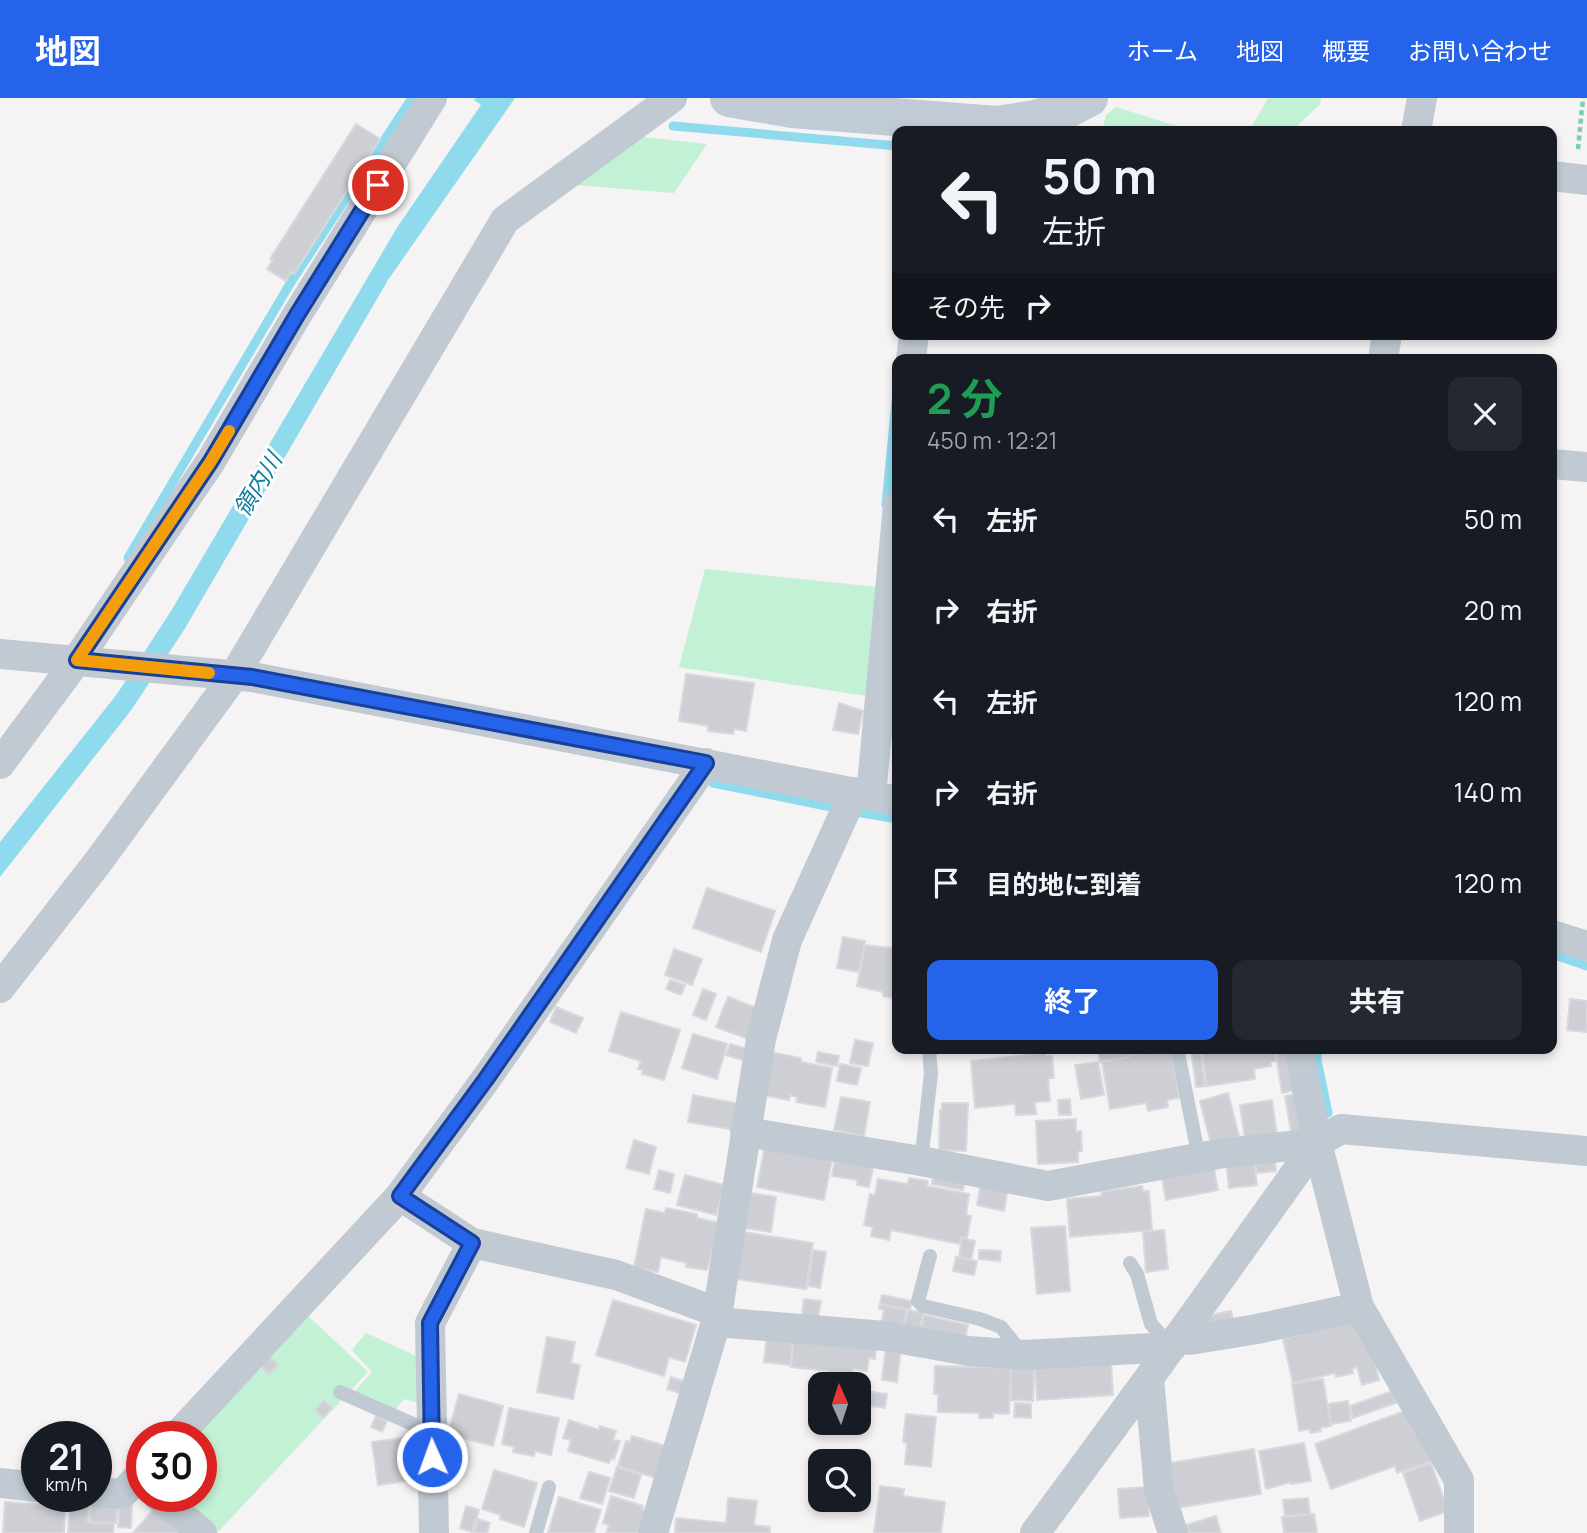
<!DOCTYPE html>
<html lang="ja">
<head>
<meta charset="utf-8">
<style>
  :root { --surface:#171b24; --page:#242831; --text:#f1f3f6; --muted:#9ea1a6; --accent:#2563eb }
  body { margin:0; font-family:Manrope,"Noto Sans JP",sans-serif; background:var(--page); color:var(--text); height:100vh; display:flex; flex-direction:column; font-size:26px; white-space:nowrap }
  * { box-sizing:border-box; margin:0 }
  p { font-size:23px; color:var(--muted) }
  .icon { flex:none; width:38px; height:38px; fill:none; stroke:currentColor; stroke-width:2; stroke-linecap:round; stroke-linejoin:round }
  .map { position:relative; flex:1; overflow:hidden }
  .side { position:absolute; left:892px; top:256px; width:665px; height:700px; display:flex; flex-direction:column; background:var(--surface); border-radius:14px; box-shadow:0 4px 10px #0003 }
  .side>* { flex:none }
  .top-card { position:absolute; left:892px; top:28px; width:665px; height:214px; border-radius:14px; box-shadow:0 4px 10px #0003; background:#171b24; color:var(--text); overflow:hidden }
  .needle { width:46px; rotate:357deg }
  .controls { position:absolute; left:808px; top:1274px; display:grid; gap:14px }
  .controls a { display:grid; place-items:center; width:63px; height:63px; border-radius:14px; background:var(--surface); box-shadow:0 4px 10px #0003; font-size:35px }
  .speed { position:absolute; left:21px; top:1323px; display:flex; gap:14px; font-size:35px; font-weight:700; text-align:center }
  .speed>* { display:grid; place-content:center; width:91px; height:91px; border-radius:50%; background:var(--surface); box-shadow:0 4px 10px #0003; line-height:1 }
  .speed small { font-size:18px; font-weight:400 }
  .speed .limit { border:10px solid #d22; background:#fff; color:#111 }
  .pin { position:absolute; display:grid; place-items:center; width:60px; height:60px; color:#fff; margin:-30px; border:4px solid #fff; border-radius:50%; box-shadow:0 2px 7px #0007 }
  .me { position:absolute; width:77px; margin:-38px; rotate:358deg; stroke-linejoin:round; filter:drop-shadow(0 0 5px #0008) }
  .turn { display:flex; align-items:center; gap:24px; height:147px; padding:0 35px; font-size:32px }
  .turn .icon { width:91px; height:91px; stroke-width:2.5 }
  .turn b { display:block; font-size:49px; line-height:60px }
  .then { display:flex; align-items:center; height:66px; padding:0 35px; background:#0003; gap:14px; font-size:26px }
  .round { display:grid; place-items:center; flex:none; width:74px; height:74px; border-radius:14px; background:var(--page) }
  .headline { display:flex; align-items:center; justify-content:space-between; height:119px; padding:0 35px }
  h1 { font-size:42px; font-weight:700; line-height:52px; color:#1e9e55 }
  .primary-button { display:flex; gap:14px; margin-top:auto; padding:14px 35px }
  .primary-button a { flex:1; height:80px; border-radius:14px; background:var(--accent); color:#fff; font-size:28px; font-weight:700; line-height:80px; text-align:center }
  .primary-button a+a { background:var(--page); color:var(--text) }
  ul { padding:0; list-style:none }
  li { display:flex; align-items:center; gap:21px; height:91px; padding:0 35px }
  li div { flex:1 }
  li b { display:block; font-size:26px }
  li em { font-style:normal }
  header { display:flex; align-items:center; gap:42px; box-sizing:border-box; height:98px; padding:0 35px; background:var(--accent); color:#fff }
  header strong { font-size:33px }
  nav { display:flex; gap:38px; margin-inline-start:auto; font-size:24px }
  .map>svg:first-child { display:block }
</style>
</head>
<body>
<header>
<strong>地図</strong>
<nav><a>ホーム</a><a>地図</a><a>概要</a><a>お問い合わせ</a></nav>
</header>
<div class="map">
<svg width="1587" height="1435" viewBox="0 0 1587 1435">
  <rect width="100%" height="100%" fill="#f5f3f3"/>
  <!-- green -->
  <path fill="#c3f1d5" d="M1268,0H1321L1320,6L1292,33H1249Z
    M1116,9L1193,33H1102L1106,17Z
    M636,38L707,46L674,95L574,87Z
    M705,471L877,489L867,598L679,569Z
    M306,1216L368,1274L217,1435H215L170,1398H201V1339H190Z
    M366,1235L423,1261V1306L404,1301L396,1311L355,1293L372,1274L352,1252Z"/>
  <!-- water -->
  <path fill="#90daee" d="M476,0H515L388,182L184,532L132,611L0,779V744L117,596L171,513L398,128L481,7L474,2Z"/>
  <g fill="none" stroke-linecap="round" stroke-linejoin="round">
    <!-- stream -->
    <path stroke="#90daee" stroke-width="9" d="M673,28L898,48
      M886,407L898,282
      M128,460L291,184L412,0
      M713,685L836,710
      M856,714L898,721
      M1552,856L1587,868
      M1317,950V962L1328,1015"/>
  </g>
  <!-- building -->
  <path fill="#cdcfd5" stroke="#d7d9de" stroke-width="2" d="M356,26L380,41L294,176L291,174L286,183L267,171L273,162L270,161Z
    M686,576L754,585L746,633L734,631L733,636L708,633V628L679,623Z
    M839,605L863,613L858,636L833,632Z
    M707,790L775,813L761,854L693,830Z
    M843,839L865,843L859,874L837,870Z
    M865,847L897,851L898,901L883,898V894L857,888Z
    M674,851L702,861L692,887L665,877Z
    M670,882L685,887L681,897L666,891Z
    M703,891L716,896L706,922L693,917Z
    M728,899L760,911L748,941L716,929Z
    M1570,901L1587,903V934L1567,932Z
    M556,909L583,920L576,935L550,924Z
    M621,914L680,932L664,982L642,976L643,972L638,971L641,963L609,953Z
    M693,936L727,946L717,981L682,970Z
    M855,942L873,945L868,968L850,965Z
    M730,946L748,951L745,963L726,957Z
    M1098,950H1127L1129,959L1100,964Z
    M1200,950L1205,988L1196,989L1191,951Z
    M1201,950H1274L1276,963L1270,964L1271,968L1254,971L1255,981L1207,988Z
    M1275,950H1290L1296,992L1282,995Z
    M1171,952L1179,1000L1167,1002L1168,1009L1148,1013L1146,1005L1110,1011L1102,964L1129,959V957Z
    M770,954L801,960V964L832,970L825,1009L796,1004L797,999L790,997L789,1002L762,997Z
    M818,954L839,958L837,968L816,964Z
    M1045,955L1046,958H1052L1054,980H1048L1050,1003L1035,1004L1036,1016L1016,1017L1015,1006L975,1010L971,963Z
    M1098,964L1104,997L1081,1001L1075,967Z
    M840,966L861,970L857,987L837,983Z
    M1228,995L1239,1038L1211,1046L1200,1003Z
    M1302,995L1307,1032L1291,1034L1285,998Z
    M693,997L740,1006L735,1032L688,1024Z
    M841,999L870,1004L864,1038L834,1032Z
    M1070,1001L1071,1017H1059L1058,1002Z
    M1272,1002L1277,1037L1245,1041L1240,1007Z
    M942,1005H968L966,1053L939,1052L940,1012H942Z
    M1076,1021V1034L1081,1033L1082,1053L1078,1054V1064L1038,1066L1036,1023Z
    M634,1042L656,1049L649,1076L626,1070Z
    M765,1048L832,1062L824,1102L757,1089Z
    M836,1056L874,1064L869,1089L857,1087L858,1082L832,1078Z
    M1274,1058L1276,1073L1257,1075L1255,1060Z
    M1254,1061L1257,1087L1229,1090L1226,1064Z
    M1213,1065L1218,1092L1166,1102L1161,1075Z
    M659,1072L674,1076L670,1095L654,1091Z
    M934,1074L965,1081L963,1092L932,1086Z
    M685,1077L724,1087L716,1117L677,1107Z
    M909,1080L928,1083L927,1088L969,1096L966,1117L971,1118L967,1140L961,1139L960,1146L891,1132L889,1142L871,1138L873,1129L864,1127L870,1096L875,1097L878,1081L908,1086Z
    M981,1084L1008,1089L1004,1113L977,1107Z
    M1142,1088L1143,1093H1149L1152,1132L1070,1139L1067,1101L1102,1098L1101,1094Z
    M751,1095L776,1099L771,1134L745,1130Z
    M666,1110L697,1116V1120L720,1125L707,1172L686,1169L687,1165L661,1159L658,1174L634,1169L646,1111L665,1115Z
    M1065,1128L1070,1193L1037,1196L1031,1130Z
    M1164,1132L1168,1171L1146,1174L1143,1134Z
    M744,1134L813,1145L806,1191L736,1181Z
    M962,1140L975,1143L971,1162L959,1159Z
    M813,1152L826,1154L820,1190L808,1188Z
    M979,1152L1001,1153L1000,1163L979,1161Z
    M956,1159L977,1163L974,1177L953,1173Z
    M882,1197L912,1203L910,1212L880,1206Z
    M804,1201L821,1203L818,1221L802,1218Z
    M613,1202L696,1227L685,1264L669,1259L664,1278L596,1257Z
    M880,1207L907,1212L903,1231L881,1226L884,1212L879,1211Z
    M908,1212L923,1215L920,1232L904,1228Z
    M1231,1213L1234,1227L1209,1232L1206,1218Z
    M924,1217L968,1227L964,1245L920,1236Z
    M1355,1223L1373,1256L1379,1282L1362,1287L1357,1269L1352,1271L1353,1275L1336,1279L1335,1275L1293,1285L1283,1241Z
    M767,1236L794,1239L790,1267L764,1264Z
    M794,1238L876,1248L875,1261L869,1260L867,1273L853,1271L851,1281L828,1279L829,1273L791,1269Z
    M547,1239L575,1244L571,1265L580,1267L573,1301L537,1294Z
    M886,1247L901,1249L897,1284L882,1282Z
    M270,1259L278,1267L269,1276L261,1268Z
    M1111,1264L1113,1297L1037,1302L1035,1268Z
    M935,1268L1011,1270L1009,1316L993,1315V1320H979V1315L938,1314V1296H934Z
    M1011,1270H1034L1033,1303L1011,1302Z
    M671,1279L686,1284L683,1296L667,1291Z
    M1323,1281L1331,1328L1320,1330L1321,1333L1310,1335V1331L1299,1333L1292,1286Z
    M1392,1293L1396,1305L1353,1320L1350,1308Z
    M871,1294L887,1296L885,1310L869,1308Z
    M459,1296L503,1308L493,1348L448,1336Z
    M324,1302L332,1310L323,1320L315,1312Z
    M1348,1303L1351,1323L1331,1326L1328,1306Z
    M1015,1305L1031,1306V1320L1014,1319Z
    M509,1310L559,1320L551,1357L535,1353L534,1358L513,1354L514,1349L502,1346Z
    M1407,1312L1432,1363L1397,1375L1395,1368L1331,1391L1315,1346Z
    M906,1316L936,1319L931,1369L905,1366L907,1345L903,1344Z
    M376,1318L387,1323L382,1334L371,1329Z
    M569,1322L599,1332L600,1328L616,1333L613,1342L620,1343L614,1361L611,1360L609,1365L568,1353L571,1342L563,1340Z
    M415,1338L416,1344H421L425,1380L378,1387L372,1344Z
    M632,1338L666,1348L656,1380L618,1368L626,1343L630,1344Z
    M1304,1345L1311,1383L1291,1386V1384L1266,1391L1259,1353Z
    M1254,1351L1261,1396L1177,1410L1170,1365Z
    M1431,1365L1448,1413L1420,1423L1403,1375Z
    M617,1369L641,1377L634,1400L609,1393Z
    M494,1372L537,1385L524,1429L500,1421L501,1417L482,1411Z
    M589,1374L610,1380L602,1406L580,1400Z
    M880,1388L904,1391L903,1398L945,1404L941,1435H874Z
    M1147,1389L1149,1418L1120,1420L1118,1391Z
    M611,1398L643,1408L642,1411L649,1414L642,1435H606L609,1427L603,1425Z
    M559,1399L601,1412L594,1435H548Z
    M728,1400L757,1403L754,1427L770,1429V1435H675L676,1420L726,1425Z
    M1308,1400L1310,1416L1285,1418L1283,1402Z
    M5,1404L65,1408L64,1435H3Z
    M91,1404L118,1406L116,1425L90,1424Z
    M120,1406L132,1407L131,1430L118,1429Z
    M70,1408L89,1409L88,1424L114,1426L113,1435H68Z
    M466,1408L479,1412L472,1434L460,1430Z
    M153,1412L179,1435H133Z
    M1314,1416L1317,1435H1284L1282,1419Z
    M1216,1418L1221,1435H1189L1186,1427Z
    M478,1421L490,1425L487,1435H474Z"/>
  <g fill="none" stroke-linecap="round" stroke-linejoin="round">
    <!-- path -->
    <path stroke="#7ad0a6" stroke-width="4.5" stroke-dasharray="5 3.5" stroke-linecap="butt" d="M1578,51L1583,0"/>
    <!-- lane -->
    <path stroke="#c1cad2" stroke-width="14" d="M1177,950L1199,1060
      M921,1063L931,976L929,950
      M930,1158L918,1203L923,1208L980,1221L1001,1229L1023,1256
      M1130,1165L1137,1176L1151,1226L1170,1247
      M340,1294L431,1334
      M536,1435L549,1389"/>
    <!-- street -->
    <path stroke="#c1cad2" stroke-width="30" d="M1416,33L1422,0
      M1552,78L1587,82
      M911,261L914,236
      M1383,261L1387,236
      M1552,366L1587,369
      M0,556L252,579L898,703
      M0,666L77,562L211,363L297,217L432,0
      M871,698L898,407
      M1552,837L1587,848
      M0,890L98,764L234,578L505,122L672,0
      M1299,950L1317,1045L1359,1209L1459,1382V1435
      M745,1034L921,1063L1048,1088L1224,1055L1317,1045L1341,1031L1587,1053
      M400,1098L472,1145L616,1177L717,1214
      M716,1224L885,1238L969,1253L1024,1257L1172,1249
      M1178,1239L1190,1242L1257,1231L1359,1209
      M1149,1280L1159,1392L1173,1435
      M176,1339L400,1098L486,981L706,665
      M0,1385L37,1389
      M96,1394L122,1396L142,1375
      M158,1398L202,1435
      M434,1435L430,1225L472,1145
      M653,1435L716,1224L761,941L787,842L854,694
      M1035,1435L1149,1280L1317,1045"/>
    <!-- secondary -->
    <path stroke="#c1cbd6" stroke-width="38" d="M729,0L792,11L997,27L1035,21L1068,11L1089,0"/>
  </g>
  <g fill="none" stroke-linecap="round" stroke-linejoin="round">
    <defs>
      <path id="route" d="M378,87L297,217L211,363L77,562L252,579L706,665L486,981L400,1098L472,1145L430,1225L432,1359"/>
    </defs>
    <!-- route casing -->
    <use href="#route" stroke="#184099" stroke-width="18"/>
    <!-- route -->
    <use href="#route" stroke="#2563eb" stroke-width="12"/>
    <!-- slow -->
    <path stroke="#f59e0b" stroke-width="12" d="M209,575L77,562L211,363L229,333"/>
  </g>
  <g text-anchor="middle" dominant-baseline="central" stroke-width="6" stroke-linejoin="round" paint-order="stroke">
    <!-- water labels -->
    <g font-size="23" font-style="italic" fill="#0c7c9b" stroke="#fff">
      <text transform="translate(257 386) rotate(-59)">領内川</text>
    </g>
  </g>
</svg>
<div class="controls">
<a><svg class="needle" viewBox="-14 -14 28 28"><path d="M0-13l5 13h-10z" fill="#e53935"/><path d="M0 13l5-13h-10z" fill="#9ea1a6"/></svg></a>
<a><svg class="icon" aria-label="search" viewBox="0 0 24 24"><circle cx="10" cy="10" r="6"/><path d="M15 15l6 6"/></svg></a>
</div>
<div class="speed"><div>21<small>km/h</small></div><div class="limit">30</div></div>
<div class="pin" style="left:378px;top:87px;background:#d93025"><svg class="icon" aria-label="arrive" viewBox="0 0 24 24"><path d="M6 21V4h12l-3 4 3 4H6"/></svg></div>
<svg class="me" style="left:432px;top:1359px" viewBox="-20 -20 40 40"><circle r="17" fill="#2563eb" stroke="#fff" stroke-width="3"/><path d="M0-11L8 9 0 5-8 9z" fill="#fff"/></svg>
<div class="top-card">
<div class="turn"><svg class="icon" aria-label="left" viewBox="0 0 24 24"><path d="M17 20v-9H6M10 6l-5 5 5 5"/></svg><div><b>50 m</b>左折</div></div>
<div class="then">その先<svg class="icon" aria-label="right" viewBox="0 0 24 24"><path d="M7 20v-9h11M14 6l5 5-5 5"/></svg></div>
</div>
<section class="side">
<div class="headline"><div><h1>2 分</h1><p>450 m · 12:21</p></div><a class="round"><svg class="icon" aria-label="close" viewBox="0 0 24 24"><path d="M6 6l12 12M18 6L6 18"/></svg></a></div>
<ul>
<li><svg class="icon" aria-label="left" viewBox="0 0 24 24"><path d="M17 20v-9H6M10 6l-5 5 5 5"/></svg><div><b>左折</b></div><em>50 m</em></li>
<li><svg class="icon" aria-label="right" viewBox="0 0 24 24"><path d="M7 20v-9h11M14 6l5 5-5 5"/></svg><div><b>右折</b></div><em>20 m</em></li>
<li><svg class="icon" aria-label="left" viewBox="0 0 24 24"><path d="M17 20v-9H6M10 6l-5 5 5 5"/></svg><div><b>左折</b></div><em>120 m</em></li>
<li><svg class="icon" aria-label="right" viewBox="0 0 24 24"><path d="M7 20v-9h11M14 6l5 5-5 5"/></svg><div><b>右折</b></div><em>140 m</em></li>
<li><svg class="icon" aria-label="arrive" viewBox="0 0 24 24"><path d="M6 21V4h12l-3 4 3 4H6"/></svg><div><b>目的地に到着</b></div><em>120 m</em></li>
</ul>
<div class="primary-button"><a>終了</a><a>共有</a></div>
</section>
</div>
</body>
</html>
